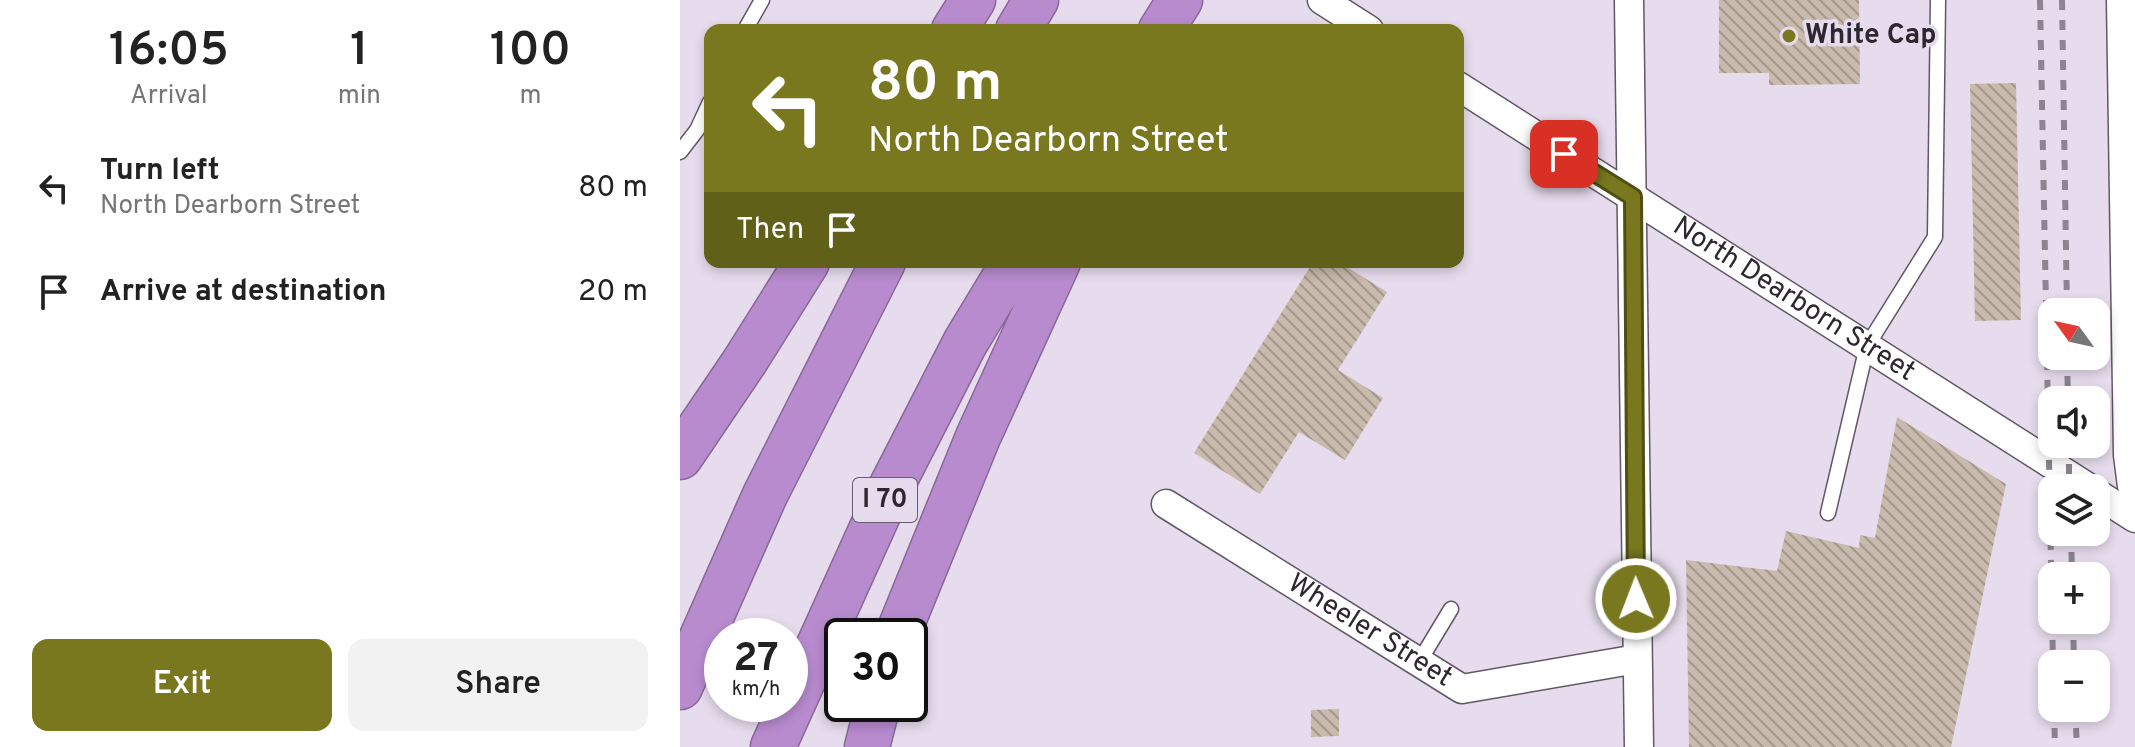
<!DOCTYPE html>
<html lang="en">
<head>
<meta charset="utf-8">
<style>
  :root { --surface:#fff; --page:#f2f2f2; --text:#222; --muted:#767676; --accent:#79781e }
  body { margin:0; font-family:Overpass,sans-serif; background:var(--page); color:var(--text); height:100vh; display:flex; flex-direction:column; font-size:30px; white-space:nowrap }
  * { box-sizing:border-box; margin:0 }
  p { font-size:26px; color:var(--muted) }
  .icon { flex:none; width:44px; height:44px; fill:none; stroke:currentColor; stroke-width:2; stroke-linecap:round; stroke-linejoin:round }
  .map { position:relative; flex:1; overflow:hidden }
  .details { display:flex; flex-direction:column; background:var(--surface); width:680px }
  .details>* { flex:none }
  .hud { position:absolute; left:24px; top:24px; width:760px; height:244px; border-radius:16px; box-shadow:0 4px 12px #0003; background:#79781e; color:#fff; overflow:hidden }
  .needle { width:52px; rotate:303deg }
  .fabs { position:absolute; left:1358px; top:298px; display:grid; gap:16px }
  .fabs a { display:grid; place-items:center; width:72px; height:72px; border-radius:16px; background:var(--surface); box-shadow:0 4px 12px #0003; font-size:40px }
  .speed { position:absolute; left:24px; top:618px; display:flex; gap:16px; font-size:40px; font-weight:700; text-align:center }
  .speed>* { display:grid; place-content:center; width:104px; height:104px; border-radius:50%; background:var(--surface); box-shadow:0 4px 12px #0003; line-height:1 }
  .speed small { font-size:20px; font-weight:400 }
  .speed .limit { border:4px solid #111; border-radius:12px; background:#fff; color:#111 }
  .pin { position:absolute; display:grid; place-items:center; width:68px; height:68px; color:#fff; margin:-34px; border-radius:16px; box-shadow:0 4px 12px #0006 }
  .me { position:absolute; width:88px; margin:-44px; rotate:359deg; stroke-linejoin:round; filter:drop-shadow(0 0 6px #0008) }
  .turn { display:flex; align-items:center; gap:28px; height:168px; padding:0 32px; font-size:36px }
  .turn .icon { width:104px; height:104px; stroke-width:2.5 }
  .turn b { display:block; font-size:56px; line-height:68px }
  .then { display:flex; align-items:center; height:76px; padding:0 32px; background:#0003; gap:16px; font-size:30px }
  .eta { display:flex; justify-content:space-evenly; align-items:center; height:136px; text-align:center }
  .eta b { font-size:48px; font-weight:600; line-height:56px }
  .primary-button { display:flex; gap:16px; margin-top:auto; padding:16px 32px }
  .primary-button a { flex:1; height:92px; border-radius:16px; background:var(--accent); color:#fff; font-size:32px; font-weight:600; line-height:92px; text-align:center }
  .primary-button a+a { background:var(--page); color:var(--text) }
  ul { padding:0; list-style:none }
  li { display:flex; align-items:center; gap:24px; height:104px; padding:0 32px }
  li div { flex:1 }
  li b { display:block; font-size:30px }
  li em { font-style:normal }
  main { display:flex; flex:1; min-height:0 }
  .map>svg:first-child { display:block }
</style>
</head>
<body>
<main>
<section class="details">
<div class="eta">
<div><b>16:05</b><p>Arrival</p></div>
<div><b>1</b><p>min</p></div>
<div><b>100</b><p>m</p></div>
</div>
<ul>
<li><svg class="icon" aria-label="left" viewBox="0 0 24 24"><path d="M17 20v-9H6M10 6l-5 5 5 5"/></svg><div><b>Turn left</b><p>North Dearborn Street</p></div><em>80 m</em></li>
<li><svg class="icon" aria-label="arrive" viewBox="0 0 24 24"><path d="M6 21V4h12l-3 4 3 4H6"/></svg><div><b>Arrive at destination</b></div><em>20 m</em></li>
</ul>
<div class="primary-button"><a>Exit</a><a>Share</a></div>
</section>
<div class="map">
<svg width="1455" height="747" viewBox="0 0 1455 747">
  <defs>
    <pattern id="building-back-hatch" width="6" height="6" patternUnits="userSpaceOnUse" patternTransform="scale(2)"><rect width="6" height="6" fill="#c8baac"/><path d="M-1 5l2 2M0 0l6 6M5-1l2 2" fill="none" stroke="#a3978c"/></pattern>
  </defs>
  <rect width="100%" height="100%" fill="#e7dced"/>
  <!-- building -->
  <path fill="url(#building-back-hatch)" d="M1039,0H1179L1180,84L1089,85V73H1039Z
    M1336,83L1341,320L1295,321L1290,84Z
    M633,262H659L707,292L658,370L703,398L665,460L619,432L580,494L514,453Z
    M1217,417L1326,484L1271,747H1009L1006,560L1097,571L1106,531L1179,548L1180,535L1195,538Z
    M659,709V736L631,737V710Z"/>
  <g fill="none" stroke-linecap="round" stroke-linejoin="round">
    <defs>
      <path id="service" d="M65,30L82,0
        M0,152L17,130L30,102
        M1148,513L1187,346L1255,237L1258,0
        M739,662L771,609"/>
      <g id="minor">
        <path d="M642,0L689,30"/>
        <path d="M949,0L959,747"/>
        <path id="s1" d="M778,86L1409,488"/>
        <path d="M1416,493L1455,518"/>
        <path id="s2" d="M486,504L782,689L957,659"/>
      </g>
      <path id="tertiary" d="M1444,0L1451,455L1455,486"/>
      <path id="motorway" d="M274,30L293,0
        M338,30L356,0
        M481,30L500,0
        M0,457L65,361L127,262
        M217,636L298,437L378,262
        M0,687L85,495L203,262
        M93,747L206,497L285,343L334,262
        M187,747L198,704"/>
    </defs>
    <!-- service casing -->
    <use href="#service" stroke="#615765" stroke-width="17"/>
    <!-- minor casing -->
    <use href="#minor" stroke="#615765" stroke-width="31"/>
    <!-- tertiary casing -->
    <use href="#tertiary" stroke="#615765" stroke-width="37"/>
    <!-- motorway casing -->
    <use href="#motorway" stroke="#876897" stroke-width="47"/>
    <!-- service -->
    <use href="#service" stroke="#fff" stroke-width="14"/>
    <!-- minor -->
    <use href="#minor" stroke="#fff" stroke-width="28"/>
    <!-- tertiary -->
    <use href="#tertiary" stroke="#fff" stroke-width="34"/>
    <!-- motorway -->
    <use href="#motorway" stroke="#b88bcf" stroke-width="44"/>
    <!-- rail -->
    <path stroke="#8c8490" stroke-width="6" stroke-dasharray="10 10" stroke-linecap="butt" d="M1360,0L1373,664
      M1382,0L1387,312
      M1387,356L1388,400
      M1389,444V488
      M1391,532L1392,576
      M1393,620L1394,664
      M1374,708L1375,747
      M1395,708L1397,747"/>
  </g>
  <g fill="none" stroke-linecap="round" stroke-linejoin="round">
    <defs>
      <path id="route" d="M884,154L953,197L956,599"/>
    </defs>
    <!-- route casing -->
    <use href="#route" stroke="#4f4e14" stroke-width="20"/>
    <!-- route -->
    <use href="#route" stroke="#79781e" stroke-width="14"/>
  </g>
  <!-- markers -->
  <circle fill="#79781e" stroke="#e7dced" stroke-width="3" cx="1109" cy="36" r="8"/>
  <g text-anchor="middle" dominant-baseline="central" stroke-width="7" stroke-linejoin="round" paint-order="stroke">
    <!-- shield labels -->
    <rect fill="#e7dced" stroke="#655e68" stroke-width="2" x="173" y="478" width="64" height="44" rx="6"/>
    <g font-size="26" font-weight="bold" fill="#2d282f">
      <text x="205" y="500">I 70</text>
    </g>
    <!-- poi labels -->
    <g font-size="28" font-weight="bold" fill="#2d282f" stroke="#e7dced" text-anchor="start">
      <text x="1125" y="36">White Cap</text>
    </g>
    <!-- street labels -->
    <g font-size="28" fill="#2d282f" stroke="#e7dced">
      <text stroke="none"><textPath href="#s1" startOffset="398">North Dearborn Street</textPath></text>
      <text stroke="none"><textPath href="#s2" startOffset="240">Wheeler Street</textPath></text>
    </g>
  </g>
</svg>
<div class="fabs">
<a><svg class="needle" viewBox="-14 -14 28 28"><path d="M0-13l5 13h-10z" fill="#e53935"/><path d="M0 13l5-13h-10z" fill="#767676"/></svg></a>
<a><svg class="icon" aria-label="sound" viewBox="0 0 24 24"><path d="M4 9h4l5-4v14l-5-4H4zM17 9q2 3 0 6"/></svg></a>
<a><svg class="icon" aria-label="layers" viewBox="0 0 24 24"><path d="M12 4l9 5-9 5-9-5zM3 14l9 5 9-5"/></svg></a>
<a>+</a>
<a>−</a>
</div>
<div class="speed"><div>27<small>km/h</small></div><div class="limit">30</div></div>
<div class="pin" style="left:884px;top:154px;background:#d93025"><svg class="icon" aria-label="arrive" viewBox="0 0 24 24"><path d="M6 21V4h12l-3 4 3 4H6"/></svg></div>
<svg class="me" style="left:956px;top:599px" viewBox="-20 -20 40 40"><circle r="17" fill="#79781e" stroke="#fff" stroke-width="3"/><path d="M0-11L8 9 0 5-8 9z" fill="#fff"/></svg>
<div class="hud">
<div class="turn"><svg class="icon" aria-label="left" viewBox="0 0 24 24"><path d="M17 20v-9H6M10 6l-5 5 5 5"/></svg><div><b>80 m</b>North Dearborn Street</div></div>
<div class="then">Then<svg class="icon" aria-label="arrive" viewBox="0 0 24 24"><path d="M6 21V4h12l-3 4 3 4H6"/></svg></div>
</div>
</div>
</main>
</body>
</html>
